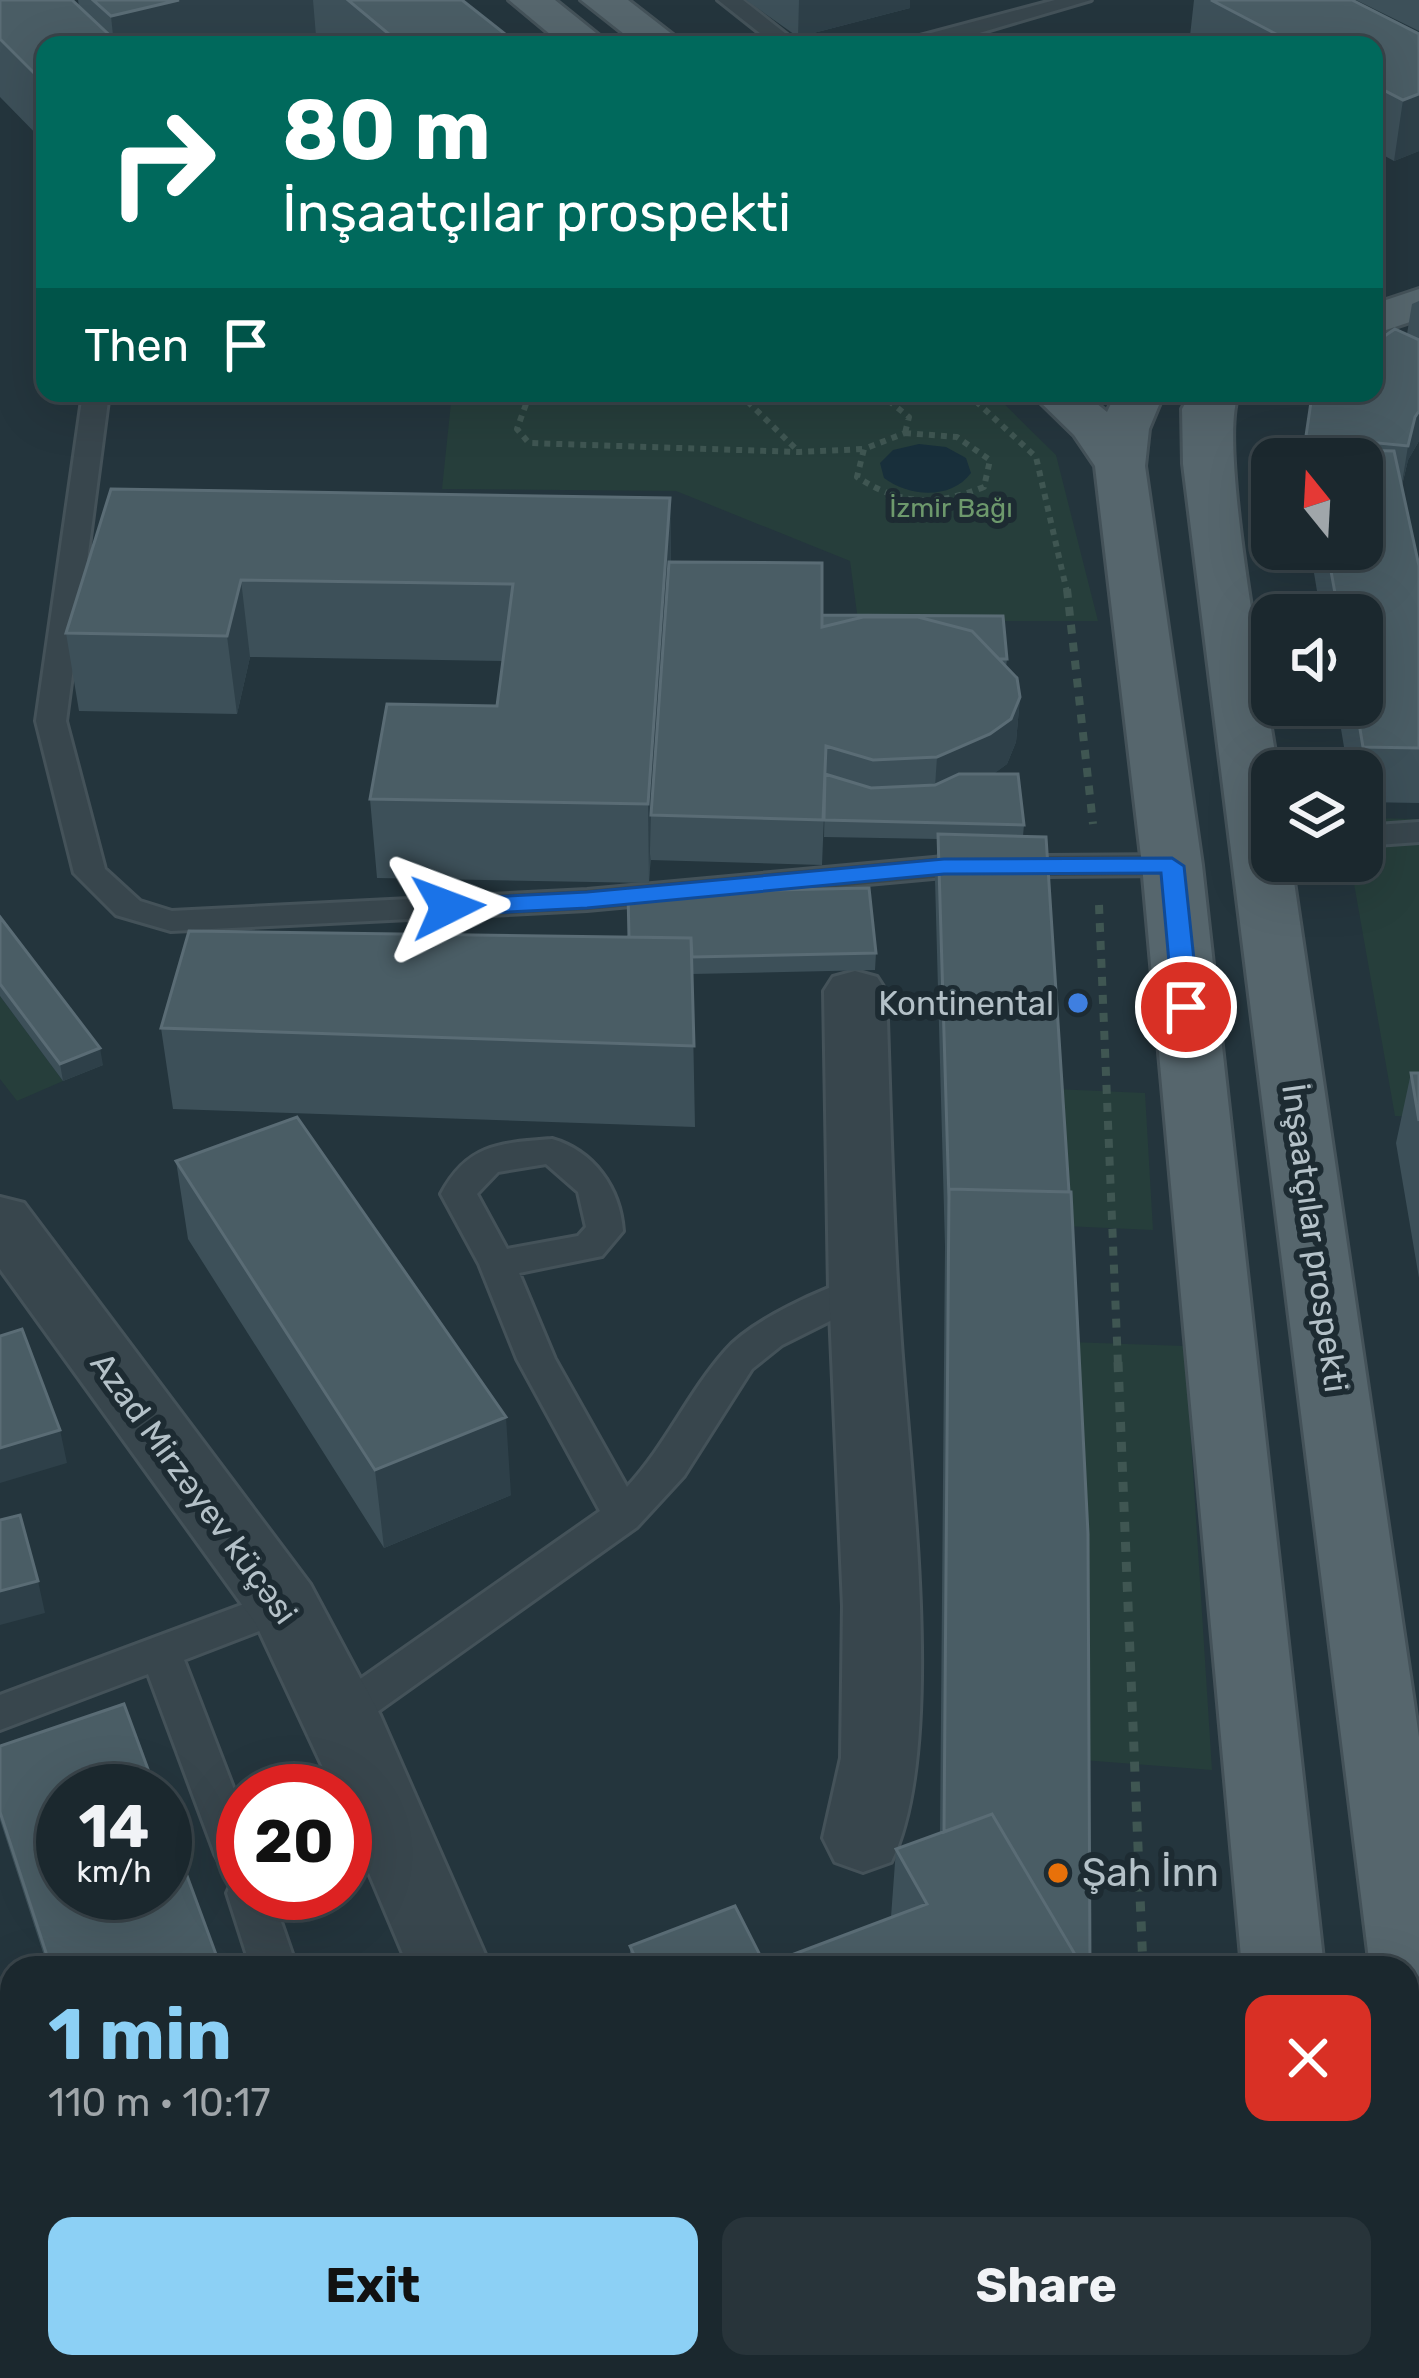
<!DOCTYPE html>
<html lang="en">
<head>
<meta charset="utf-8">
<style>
  :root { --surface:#1b282e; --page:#28343a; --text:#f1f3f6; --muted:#a0a6aa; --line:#39444a; --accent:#8cd0f5 }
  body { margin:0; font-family:Rubik,sans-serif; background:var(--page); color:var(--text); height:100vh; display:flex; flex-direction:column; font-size:45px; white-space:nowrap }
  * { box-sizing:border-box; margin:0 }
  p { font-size:39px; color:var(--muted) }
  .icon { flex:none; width:66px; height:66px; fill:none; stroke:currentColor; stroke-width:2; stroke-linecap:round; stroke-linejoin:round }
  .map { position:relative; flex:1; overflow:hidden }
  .drawer { position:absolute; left:0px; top:1956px; width:1419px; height:423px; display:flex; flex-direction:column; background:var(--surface); border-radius:36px 36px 0 0; box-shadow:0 12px 48px #0002,0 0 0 3px var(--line) }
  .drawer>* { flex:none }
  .top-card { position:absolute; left:36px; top:36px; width:1347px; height:366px; border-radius:24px; box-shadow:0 12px 48px #0002,0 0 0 3px var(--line); background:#00695c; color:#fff; overflow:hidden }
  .needle { width:78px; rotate:342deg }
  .buttons { position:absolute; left:1251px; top:438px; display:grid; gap:24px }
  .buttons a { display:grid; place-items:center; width:132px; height:132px; border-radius:24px; background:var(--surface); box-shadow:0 12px 48px #0002,0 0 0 3px var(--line); font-size:60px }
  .speed { position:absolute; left:36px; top:1764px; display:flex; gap:24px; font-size:60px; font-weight:700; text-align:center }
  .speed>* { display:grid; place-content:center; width:156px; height:156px; border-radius:50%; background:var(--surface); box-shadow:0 12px 48px #0002,0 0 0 3px var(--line); line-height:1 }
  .speed small { font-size:30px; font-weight:400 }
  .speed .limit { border:18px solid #d22; background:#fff; color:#111 }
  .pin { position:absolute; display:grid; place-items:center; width:102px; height:102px; color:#fff; margin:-51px; border:6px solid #fff; border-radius:50%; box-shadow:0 3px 12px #0007 }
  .me { position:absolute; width:132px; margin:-66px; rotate:87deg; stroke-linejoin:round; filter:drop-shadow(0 0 9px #0008) }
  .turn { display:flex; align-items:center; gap:42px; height:252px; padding:0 48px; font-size:54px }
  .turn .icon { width:156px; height:156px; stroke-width:2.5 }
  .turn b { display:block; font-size:84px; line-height:102px }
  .then { display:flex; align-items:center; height:114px; padding:0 48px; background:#0003; gap:24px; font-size:45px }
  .round { display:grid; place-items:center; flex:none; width:126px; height:126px; border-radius:24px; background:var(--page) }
  .head { display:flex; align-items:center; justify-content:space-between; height:204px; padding:0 48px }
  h1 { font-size:72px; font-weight:700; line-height:90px; color:var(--accent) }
  .action { display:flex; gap:24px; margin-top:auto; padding:24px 48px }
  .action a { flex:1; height:138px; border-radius:24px; background:var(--accent); color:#111; font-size:48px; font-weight:700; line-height:138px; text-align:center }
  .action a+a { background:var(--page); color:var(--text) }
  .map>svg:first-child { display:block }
</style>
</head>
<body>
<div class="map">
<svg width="1419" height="2378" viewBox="0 0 1419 2378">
  <rect width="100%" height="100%" fill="#24353d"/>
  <!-- green -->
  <path fill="#263e3b" d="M452,393H993L1056,455L1098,621H858L850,561L676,491L442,489Z
    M1362,818L1419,819V1117L1395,1116L1350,861H1362Z
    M0,996L63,1081L17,1101L0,1079Z
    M1055,1089L1145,1093L1153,1230L1064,1226Z
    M1069,1342L1185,1346L1212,1770L1082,1760Z"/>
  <!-- water -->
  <path fill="#182f3b" d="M919,444L946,447L966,458L971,473C951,500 909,497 884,478L880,463L893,450Z"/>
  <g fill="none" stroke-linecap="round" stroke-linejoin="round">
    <defs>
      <path id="lane" d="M718,0H743L800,45H775Z
        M1055,0H1091L939,45H902L905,40Z
        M83,393H109L66,721L105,869L140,901L172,911L587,890L944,857L1172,855L1188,865L1172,875L944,877L587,910L171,931L116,915L74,873L36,721Z
        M1419,822V842L1362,846V826Z
        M552,1139C594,1151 620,1188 623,1231L602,1256L519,1273L555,1359L627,1487C666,1445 688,1393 725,1351C751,1320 825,1287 863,1276L876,1280L882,1289L876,1298L782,1345L752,1369L684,1476L637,1527L356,1727L341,1732L326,1727L320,1715L326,1703L600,1511L517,1359L479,1264L441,1194C467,1144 500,1143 552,1139ZM546,1164L578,1192L586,1227L578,1236L507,1249L477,1194L498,1172Z
        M284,1589L298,1594L304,1605L298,1616L184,1660L243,1813V1870L222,1867L215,1854L148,1674L0,1730V1695Z
        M243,1876V1893H271L297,1968H251L227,1893L233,1880Z
        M362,2367H412L416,2378H366Z"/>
      <path id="street" d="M855,971L877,977L886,991C890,1103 892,1216 900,1328C908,1463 948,1746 891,1862L863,1872L835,1862L823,1838L841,1758L843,1606L829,1289L824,991L833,977Z
        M0,1197L24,1203L310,1584L380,1715L491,1968H409L345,1816V1791H334L256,1624L0,1269Z
        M617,2367H717L722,2378H622Z
        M1082,2367H1191L1186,2378H1077Z"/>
      <path id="primary" d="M509,0H555L611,45H563Z
        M581,0H628L686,45H638Z
        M1419,289V319L1374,334V304Z
        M1031,393H1084L1107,412L1116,393H1164L1149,429L1145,466L1202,865L1324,1968H1242L1142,865L1095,466L1074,435Z
        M1191,393H1239C1216,440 1268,703 1278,771H1272V861H1291L1419,1737V2062L1407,2058V1968H1370L1183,464L1182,409Z
        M1263,2367H1355L1356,2378H1264Z"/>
    </defs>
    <!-- lane casing -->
    <use href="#lane" stroke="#445259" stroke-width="6"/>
    <!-- street casing -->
    <use href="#street" stroke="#445259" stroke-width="6"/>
    <!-- primary casing -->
    <use href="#primary" stroke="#445259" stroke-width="6"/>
    <!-- path-far2 -->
    <path stroke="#3f5652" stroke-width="6" stroke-dasharray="6 6" stroke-linecap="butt" d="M530,393L517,429L529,443L799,452L864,449
      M739,393L798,451
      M879,393L909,417L905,433
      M967,393L1036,457L1067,592
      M905,433L957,437L990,460L984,487C935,506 902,506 857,477L864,449Z"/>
    <!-- path-far1 -->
    <path stroke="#3f5652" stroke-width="8" stroke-dasharray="9 9" stroke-linecap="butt" d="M1067,589L1093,824
      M1099,905L1118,1365"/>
    <!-- path -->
    <path stroke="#3f5652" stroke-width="9" stroke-dasharray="10 10" stroke-linecap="butt" d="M1118,1362L1143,1968"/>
    <!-- lane -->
    <use href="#lane" fill="#38464d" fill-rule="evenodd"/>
    <!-- street -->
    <use href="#street" fill="#38464d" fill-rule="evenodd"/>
    <!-- primary -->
    <use href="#primary" fill="#56666d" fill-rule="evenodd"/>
  </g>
  <!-- wall -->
  <path fill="#3d5059" d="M0,0L79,6L78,0H462L519,45H326L316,36L45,45V143L0,97Z
    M746,0H910V8L798,37Z
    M1194,0H1352L1419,34V151L1394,161L1374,150V45H1189Z
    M1356,0H1419V31Z
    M1419,301V441L1408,460L1402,486L1419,566V803L1362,802V771H1348L1337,705H1362V615H1321L1310,549H1362V459H1302L1311,402L1407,334L1412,304Z
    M111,489L670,498L671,562L822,615L1007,659L1006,667L1020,697L1016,742L1007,764L993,774L1024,825L1023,836L1090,1968H630V1946L765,1965L891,1917L896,1849L940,1833L945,1246L935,879L938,839L824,837L825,791L822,865L651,860V854L649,883L377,878L370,799L497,706L503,661L250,657L237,714L79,711L66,633Z
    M0,917L103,1065L63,1081L0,996Z
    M189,931L876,953L875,970L692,974L695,1127L173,1109L161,1028Z
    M1411,1073H1419V1278L1396,1143Z
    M176,1161L511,1495L384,1548L188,1239Z
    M0,1746L221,1968H48L0,1820Z"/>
  <!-- shaded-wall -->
  <path fill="#2e4049" d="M179,0H313L316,36L282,45H114L111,16Z
    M799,0H910V8L798,37Z
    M1419,94V151L1394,161L1403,100Z
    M1419,411V441L1408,460L1401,489L1408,446L1415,417Z
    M670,498L671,574L651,815L649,883L648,804Z
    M241,580L250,657L237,714L227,636Z
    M1020,697L1016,742L1007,764L987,779L934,802L937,757Z
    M100,1048L103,1065L63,1081L60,1064Z
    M506,1417L511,1495L384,1548L375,1470Z
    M60,1430L67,1463L0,1483V1448Z
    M38,1581L45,1613L0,1625V1591Z"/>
  <!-- building -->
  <path fill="#4a5d65" stroke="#5a6c75" stroke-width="3" d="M0,0H72L120,45H45V84L0,39Z
    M93,0H179L111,16Z
    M348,0H462L519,45H402Z
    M1211,0H1352L1419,34V94L1403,100L1374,85V45H1297Z
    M1395,329L1419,340V411L1415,417L1408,446L1306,436L1311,402L1317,393H1374V343Z
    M1309,449L1394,451L1419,566V748L1363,747L1356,705H1362V615H1339L1327,549H1362V459H1311Z
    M111,489L670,498L648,804L370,799L387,704L497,706L513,584L241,580L227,636L66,633Z
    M669,562L822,563V627L863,617H918L972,631L1017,678L1020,697L1011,719L990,734L937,757L873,760L826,746L823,820L651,815Z
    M822,615L1003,616L1007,659H999L972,631L918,617H863L822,627Z
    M825,774L871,788L935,785L959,774H1018L1024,825L824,820Z
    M938,834L1046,837L1069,1192L949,1189V1200Z
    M869,888L876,953L692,957L691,938L629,937L628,893Z
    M0,917L100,1048L60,1064L0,984Z
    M189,931L691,938L694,1046L161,1028Z
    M1411,1073H1419V1121Z
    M297,1117L506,1417L375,1470L176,1161Z
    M949,1189L1071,1192L1088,1534L1090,1968H1083L992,1814L944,1832Z
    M22,1329L60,1430L0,1448V1336Z
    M20,1515L38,1581L0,1591V1520Z
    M124,1704L156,1791H63V1893H165V1816L221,1968H51L0,1812V1746Z
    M992,1814L1083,1968H640L630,1946L735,1906L765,1965L927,1904L896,1849Z
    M12,2276V2367H183L186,2378H0V2281Z"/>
  <!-- route -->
  <path fill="#1a73e8" stroke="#114b97" stroke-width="3" d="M1172,858L1184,866L1199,1007L1186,1015L1173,1007L1161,873L944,874L587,908L448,915L436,907L448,899L587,892L944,859Z"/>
  <!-- markers -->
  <circle fill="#3f7fe0" stroke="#1d2b32" stroke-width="4.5" cx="1078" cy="1003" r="12"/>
  <circle fill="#e8710a" stroke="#1d2b32" stroke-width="4.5" cx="1058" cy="1873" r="12"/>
  <g text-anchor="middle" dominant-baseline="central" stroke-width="12" stroke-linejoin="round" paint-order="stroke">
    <!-- far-park labels -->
    <g font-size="27" fill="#6d996c" stroke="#1d2b32">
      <text x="951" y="508">İzmir Bağı</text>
    </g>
    <!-- poi labels -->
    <g font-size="33" fill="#b4c1c8" stroke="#1d2b32" text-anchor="end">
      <text x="1054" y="1003">Kontinental</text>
    </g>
    <!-- street labels -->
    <g font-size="33" fill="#b4c1c8" stroke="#1d2b32">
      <text transform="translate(1315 1238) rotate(82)">İnşaatçılar prospekti</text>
      <text transform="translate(194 1488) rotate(54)">Azad Mirzəyev küçəsi</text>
    </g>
    <!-- near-poi labels -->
    <g font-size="39" fill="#b4c1c8" stroke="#1d2b32" text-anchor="start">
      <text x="1082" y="1873">Şah İnn</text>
    </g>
  </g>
</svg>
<div class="buttons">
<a><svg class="needle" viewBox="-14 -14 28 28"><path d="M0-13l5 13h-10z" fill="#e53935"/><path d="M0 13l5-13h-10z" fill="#a0a6aa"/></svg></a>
<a><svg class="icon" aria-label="sound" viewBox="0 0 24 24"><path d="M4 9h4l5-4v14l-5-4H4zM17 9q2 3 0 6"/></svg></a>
<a><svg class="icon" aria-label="layers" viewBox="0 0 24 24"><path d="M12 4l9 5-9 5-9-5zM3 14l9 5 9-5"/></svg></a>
</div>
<div class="speed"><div>14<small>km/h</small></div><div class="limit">20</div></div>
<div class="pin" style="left:1186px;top:1007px;background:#d93025"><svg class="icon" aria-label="arrive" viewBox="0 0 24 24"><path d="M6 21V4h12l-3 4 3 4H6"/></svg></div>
<svg class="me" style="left:448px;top:907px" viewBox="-20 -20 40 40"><path d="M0-17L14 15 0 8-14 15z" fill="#1a73e8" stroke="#fff" stroke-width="4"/></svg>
<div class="top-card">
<div class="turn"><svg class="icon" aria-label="right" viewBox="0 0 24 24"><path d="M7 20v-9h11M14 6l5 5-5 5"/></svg><div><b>80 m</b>İnşaatçılar prospekti</div></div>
<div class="then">Then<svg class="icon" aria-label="arrive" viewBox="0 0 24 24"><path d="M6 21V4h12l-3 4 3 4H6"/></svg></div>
</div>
<section class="drawer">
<div class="head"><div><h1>1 min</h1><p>110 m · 10:17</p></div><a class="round" style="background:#d93025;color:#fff"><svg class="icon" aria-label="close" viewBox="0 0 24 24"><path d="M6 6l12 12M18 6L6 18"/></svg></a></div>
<div class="action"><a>Exit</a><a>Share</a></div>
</section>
</div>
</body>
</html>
